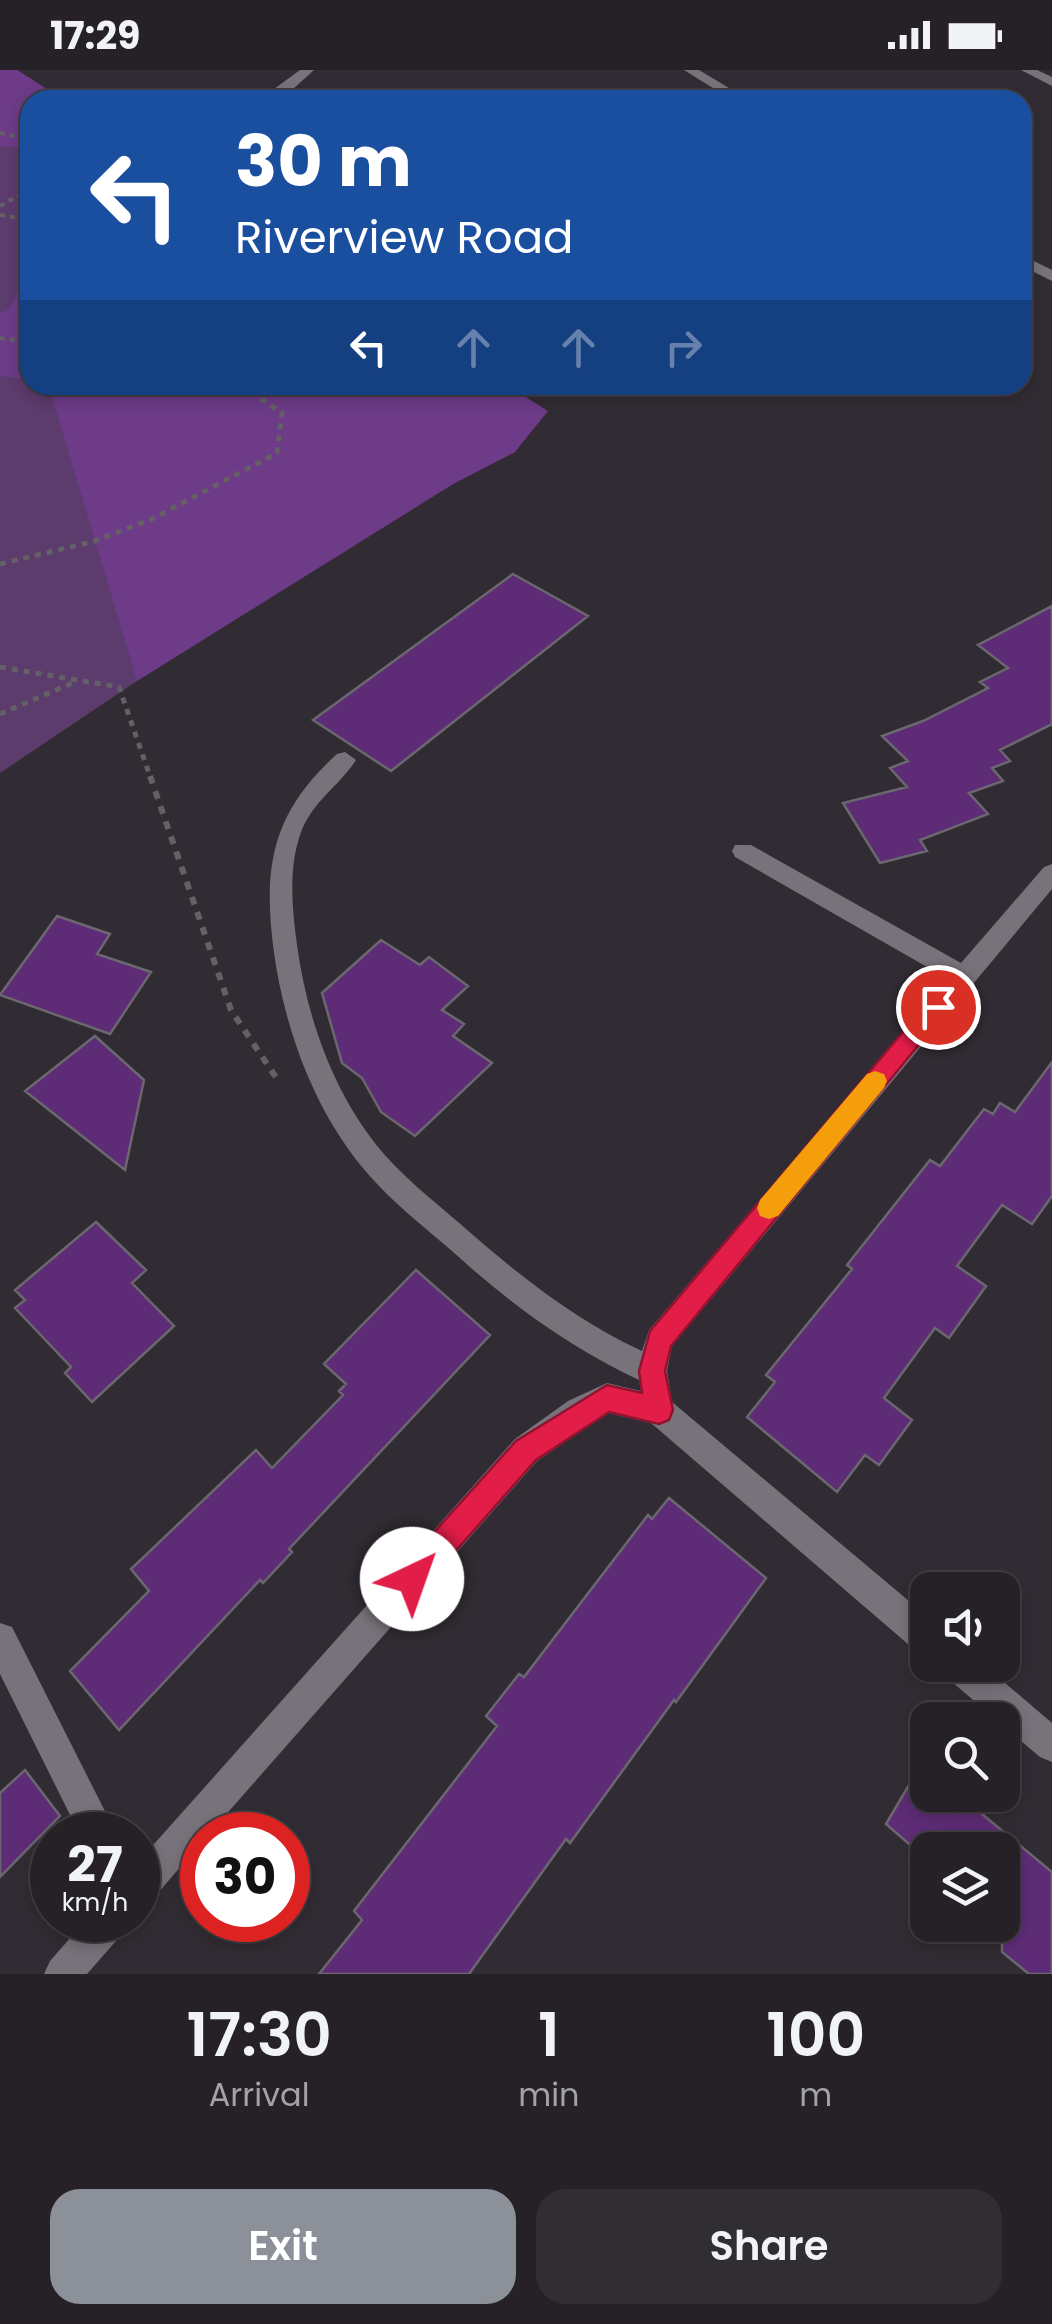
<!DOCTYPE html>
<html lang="en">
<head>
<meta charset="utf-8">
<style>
  :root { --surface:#252126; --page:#312e32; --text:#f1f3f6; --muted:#a3a3a7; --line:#423e43; --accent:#8c9099 }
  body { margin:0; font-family:Poppins,sans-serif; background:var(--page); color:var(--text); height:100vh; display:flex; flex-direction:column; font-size:38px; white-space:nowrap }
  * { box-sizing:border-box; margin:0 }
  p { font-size:32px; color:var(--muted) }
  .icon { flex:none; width:55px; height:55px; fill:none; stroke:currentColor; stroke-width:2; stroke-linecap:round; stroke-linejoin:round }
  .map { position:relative; height:1904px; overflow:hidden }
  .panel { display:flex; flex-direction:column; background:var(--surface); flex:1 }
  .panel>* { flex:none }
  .banner { position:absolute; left:20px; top:20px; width:1012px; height:305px; border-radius:30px; box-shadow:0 5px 15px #0003,0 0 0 2px var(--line); background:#1a4fa0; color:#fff; overflow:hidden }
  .controls { position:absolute; left:910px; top:1502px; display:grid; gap:20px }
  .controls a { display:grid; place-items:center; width:110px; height:110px; border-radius:20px; background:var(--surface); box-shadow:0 5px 15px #0003,0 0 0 2px var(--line); font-size:50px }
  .speed { position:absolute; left:30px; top:1742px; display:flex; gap:20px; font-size:50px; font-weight:700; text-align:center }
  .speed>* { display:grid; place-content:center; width:130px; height:130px; border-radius:50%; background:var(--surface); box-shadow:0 5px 15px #0003,0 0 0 2px var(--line); line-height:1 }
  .speed small { font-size:25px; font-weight:400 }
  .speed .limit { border:15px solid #d22; background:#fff; color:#111 }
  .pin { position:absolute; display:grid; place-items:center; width:85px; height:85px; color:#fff; margin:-42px; border:5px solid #fff; border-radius:50%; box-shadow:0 2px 10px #0007 }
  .me { position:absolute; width:110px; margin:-55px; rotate:42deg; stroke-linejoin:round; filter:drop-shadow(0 0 8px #0008) }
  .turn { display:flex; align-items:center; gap:35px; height:210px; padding:0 50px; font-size:45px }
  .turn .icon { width:130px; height:130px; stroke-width:2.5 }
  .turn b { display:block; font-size:70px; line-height:85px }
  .lanes { display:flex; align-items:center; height:95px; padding:0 50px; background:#0003; justify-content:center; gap:50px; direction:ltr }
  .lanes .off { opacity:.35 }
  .eta { display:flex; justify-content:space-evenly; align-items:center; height:170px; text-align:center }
  .eta b { font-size:60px; font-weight:600; line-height:70px }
  .action { display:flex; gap:20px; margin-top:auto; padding:20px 50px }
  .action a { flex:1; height:115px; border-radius:30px; background:var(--accent); color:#fff; font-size:40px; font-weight:600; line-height:115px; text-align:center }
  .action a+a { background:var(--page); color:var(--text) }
  .status { display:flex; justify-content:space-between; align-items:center; height:70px; padding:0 50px; background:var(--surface); direction:ltr }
  .status svg { height:28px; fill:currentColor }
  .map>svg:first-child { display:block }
</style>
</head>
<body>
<div class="status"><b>17:29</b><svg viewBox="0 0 49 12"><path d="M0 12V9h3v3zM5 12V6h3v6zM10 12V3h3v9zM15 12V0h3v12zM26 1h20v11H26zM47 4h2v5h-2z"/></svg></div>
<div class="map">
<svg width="1052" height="1904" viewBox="0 0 1052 1904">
  <rect width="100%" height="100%" fill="#312c33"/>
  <!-- green -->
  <path fill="#5c3b6d" d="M0,0H17L64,30H30V315H507L515,382L453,414L137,611L0,703Z"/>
  <!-- forest -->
  <path fill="#6d3b87" d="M0,0H17L64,30H30V84L17,77H0Z
    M30,203V311L0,305V243L9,239L26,204Z
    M36,315H507L548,341L515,382L453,414L137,611L51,324Z"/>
  <!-- building -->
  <path fill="#5e2c76" stroke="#6b676e" stroke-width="2.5" d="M513,504L588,546L391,701L313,650Z
    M1052,536V654L1000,680L1010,691L992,698L1003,711L969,723L988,744L920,770L927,781L880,793L843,733L907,717L890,698L908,691L882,666L923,651L988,618L980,612L1008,598L978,575Z
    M57,846L110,864L97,884L151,902L110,964L0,925Z
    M381,870L420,895L429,887L468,916L442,940L464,954L453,966L492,993L415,1066L381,1042L362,1008L342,993L322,923Z
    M95,966L144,1010L125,1100L25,1021Z
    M1052,992V1126L1032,1154L1002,1135L957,1196L986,1216L949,1268L935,1258L884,1328L912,1350L879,1395L865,1385L837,1422L747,1347L775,1312L766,1305L852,1199L847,1195L930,1090L940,1096L984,1039L993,1044L1000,1033L1015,1042Z
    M96,1152L146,1200L132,1213L174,1256L92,1332L65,1303L71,1297L15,1238L25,1230L15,1220Z
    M416,1200L490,1265L289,1479L292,1482L263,1513L260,1510L119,1660L70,1601L149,1521L131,1499L256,1380L272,1398L343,1325L339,1321L346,1314L324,1294Z
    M669,1428L766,1508L676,1632L674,1630L570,1773L566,1769L469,1904H319L362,1850L354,1841L497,1656L486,1646L519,1604L524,1607L648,1445L652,1449Z
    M25,1700L60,1746L0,1807V1723Z
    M913,1708L928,1719V1725H934L956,1743L964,1729L1052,1802V1904H1029L1002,1882V1780H916L886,1754Z"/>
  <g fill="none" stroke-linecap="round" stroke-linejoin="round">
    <!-- path-far2 -->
    <path stroke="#646066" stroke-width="4" stroke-dasharray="5 5" stroke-linecap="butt" d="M0,63L30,69
      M0,136L30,119
      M0,145L30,150
      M0,268L30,272"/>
    <!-- path-far1 -->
    <path stroke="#646066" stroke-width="5" stroke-dasharray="6 6" stroke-linecap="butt" d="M0,494L95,471L152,449L277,383L282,343L240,315
      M0,597L119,617L151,709
      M0,644L77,611"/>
    <!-- path -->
    <path stroke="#646066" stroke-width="6" stroke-dasharray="8 8" stroke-linecap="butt" d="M150,706L231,940L279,1012"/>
    <!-- minor -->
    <path fill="#78737b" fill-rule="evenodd" d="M300,0H314L281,30H267L274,19Z
      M684,0H699L749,30H732Z
      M1021,0H1037L1052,7V16Z
      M1022,185L1052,200V211L1022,196Z
      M345,682L356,690C339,716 313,731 301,762C288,798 292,838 297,875C307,949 334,1025 383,1083C410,1114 443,1138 473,1165C525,1210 579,1252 642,1281L649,1260L948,909L735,787L732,781L735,775H751L961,893L1044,797L1052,794V819L672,1276L667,1301L672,1332L928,1547V1585L916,1581L651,1353L608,1343L537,1391L208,1765H202V1772L151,1831L138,1836V1792L515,1369L568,1331L607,1313L641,1321L639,1310C569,1277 509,1233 452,1181C423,1156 393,1133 368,1104C314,1042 283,956 273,875C263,793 274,741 337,684Z
      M0,1553L12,1557L117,1765H80L0,1604Z
      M941,1595H984L1052,1653V1692L1040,1687L1002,1655V1650H997L946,1607Z
      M86,1850H128L123,1863L87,1904H44L50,1891Z"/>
  </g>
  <!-- route -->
  <path fill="#e11d48" stroke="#92132f" stroke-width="2.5" d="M938,927L945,930L949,937L945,943L671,1276L665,1301L673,1340L669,1350L659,1354L609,1342L536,1390L422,1519L412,1524L401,1519L397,1509L401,1499L516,1371L607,1315L642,1323L639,1301L650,1261L930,930Z"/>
  <!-- slow -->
  <path fill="#f59e0b" d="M875,1001L884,1004L887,1011L884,1018L778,1146L769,1149L760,1146L757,1138L760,1130L867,1004Z"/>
</svg>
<div class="controls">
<a><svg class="icon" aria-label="sound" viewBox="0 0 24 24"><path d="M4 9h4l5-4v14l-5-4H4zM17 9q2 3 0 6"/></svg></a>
<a><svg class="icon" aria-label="search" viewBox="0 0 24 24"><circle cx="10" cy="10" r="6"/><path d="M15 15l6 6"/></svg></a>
<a><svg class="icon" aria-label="layers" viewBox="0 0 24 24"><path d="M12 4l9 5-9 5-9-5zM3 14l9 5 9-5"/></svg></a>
</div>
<div class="speed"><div>27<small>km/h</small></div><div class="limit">30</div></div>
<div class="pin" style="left:938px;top:937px;background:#d93025"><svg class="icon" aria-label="arrive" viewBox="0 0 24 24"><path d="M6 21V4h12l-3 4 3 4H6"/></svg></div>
<svg class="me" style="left:412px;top:1509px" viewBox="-20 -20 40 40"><circle r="19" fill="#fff"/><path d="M0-13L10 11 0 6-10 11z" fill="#e11d48"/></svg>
<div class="banner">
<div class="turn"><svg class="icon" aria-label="left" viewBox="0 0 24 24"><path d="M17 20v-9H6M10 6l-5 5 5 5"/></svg><div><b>30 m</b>Riverview Road</div></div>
<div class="lanes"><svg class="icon" aria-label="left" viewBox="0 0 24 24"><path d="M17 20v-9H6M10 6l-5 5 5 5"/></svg><svg class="icon off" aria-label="ahead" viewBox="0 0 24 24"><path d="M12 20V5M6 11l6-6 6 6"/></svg><svg class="icon off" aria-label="ahead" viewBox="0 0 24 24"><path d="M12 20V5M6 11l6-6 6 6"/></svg><svg class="icon off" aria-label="right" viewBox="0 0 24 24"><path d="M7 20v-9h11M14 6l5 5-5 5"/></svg></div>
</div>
</div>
<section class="panel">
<div class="eta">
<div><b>17:30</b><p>Arrival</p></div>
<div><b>1</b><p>min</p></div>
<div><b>100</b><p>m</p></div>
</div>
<div class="action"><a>Exit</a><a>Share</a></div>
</section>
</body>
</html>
